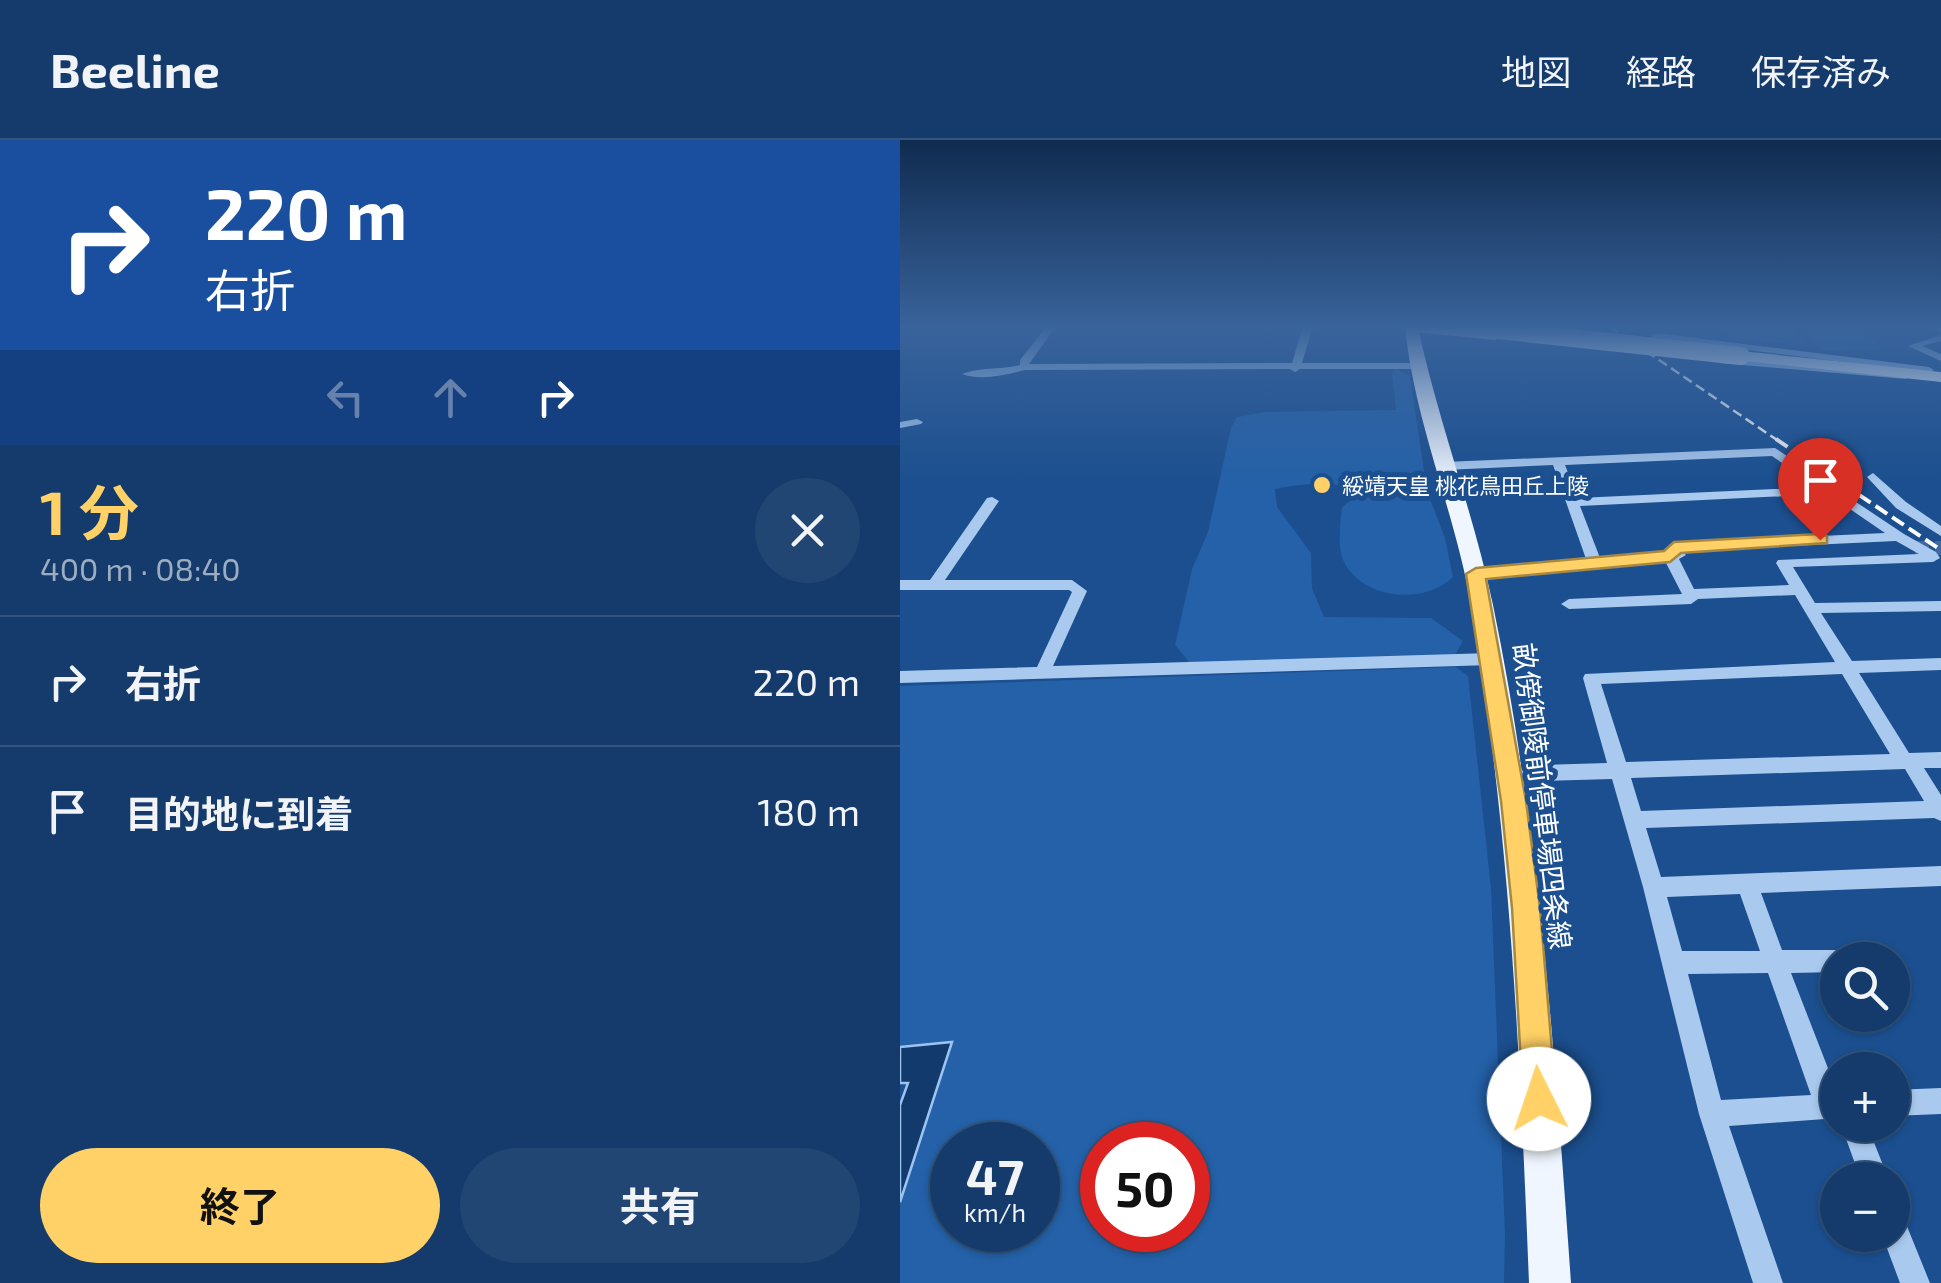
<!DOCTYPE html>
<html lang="ja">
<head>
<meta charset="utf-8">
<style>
  :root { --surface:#143b6b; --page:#214673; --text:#f1f3f6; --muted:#9dadc1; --line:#33557e; --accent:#ffd166 }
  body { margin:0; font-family:"Exo 2","Noto Sans JP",sans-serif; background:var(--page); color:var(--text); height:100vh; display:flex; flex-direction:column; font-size:38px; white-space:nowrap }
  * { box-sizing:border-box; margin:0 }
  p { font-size:32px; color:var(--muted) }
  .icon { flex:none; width:55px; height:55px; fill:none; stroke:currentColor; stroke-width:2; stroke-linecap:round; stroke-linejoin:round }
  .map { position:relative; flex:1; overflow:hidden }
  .sheet { display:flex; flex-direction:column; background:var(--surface); width:900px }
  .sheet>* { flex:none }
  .top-card { background:#1a4fa0; color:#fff; overflow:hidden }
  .controls { position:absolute; left:920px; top:802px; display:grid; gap:20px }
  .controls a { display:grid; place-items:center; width:90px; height:90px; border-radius:50%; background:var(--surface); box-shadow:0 2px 8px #0004,0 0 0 2px var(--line); font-size:50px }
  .speed { position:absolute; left:30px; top:982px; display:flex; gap:20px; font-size:50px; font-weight:700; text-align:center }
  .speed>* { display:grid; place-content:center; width:130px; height:130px; border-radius:50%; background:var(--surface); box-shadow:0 2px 8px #0004,0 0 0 2px var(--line); line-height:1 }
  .speed small { font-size:25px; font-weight:400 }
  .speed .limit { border:15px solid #d22; background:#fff; color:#111 }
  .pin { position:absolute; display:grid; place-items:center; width:85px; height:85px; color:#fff; margin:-102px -42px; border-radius:50% 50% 50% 0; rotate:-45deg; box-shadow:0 0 10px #0007 }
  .pin .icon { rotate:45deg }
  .me { position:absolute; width:110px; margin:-55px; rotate:356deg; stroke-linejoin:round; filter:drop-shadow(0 0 8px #0008) }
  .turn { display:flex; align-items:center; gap:35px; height:210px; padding:0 40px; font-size:45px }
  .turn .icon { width:130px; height:130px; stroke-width:2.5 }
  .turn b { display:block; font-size:70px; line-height:85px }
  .lanes { display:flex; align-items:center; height:95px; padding:0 40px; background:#0003; justify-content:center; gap:50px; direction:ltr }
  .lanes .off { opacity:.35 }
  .round { display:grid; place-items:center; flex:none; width:105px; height:105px; border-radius:52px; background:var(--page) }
  .summary { display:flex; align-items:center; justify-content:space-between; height:170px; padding:0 40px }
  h1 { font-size:60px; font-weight:700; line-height:75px; color:var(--accent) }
  .button { display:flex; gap:20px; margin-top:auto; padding:20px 40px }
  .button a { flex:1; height:115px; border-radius:60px; background:var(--accent); color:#111; font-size:40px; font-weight:700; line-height:115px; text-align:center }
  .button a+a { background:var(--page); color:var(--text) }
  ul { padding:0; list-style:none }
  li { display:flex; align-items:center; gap:30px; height:130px; padding:0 40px; border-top:2px solid var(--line) }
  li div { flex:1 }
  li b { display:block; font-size:38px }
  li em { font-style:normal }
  header { display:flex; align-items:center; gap:60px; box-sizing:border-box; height:140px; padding:0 50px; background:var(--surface); border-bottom:2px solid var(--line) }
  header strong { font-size:48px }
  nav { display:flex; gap:55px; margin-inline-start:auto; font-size:35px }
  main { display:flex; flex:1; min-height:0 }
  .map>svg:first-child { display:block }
</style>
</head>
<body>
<header>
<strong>Beeline</strong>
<nav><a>地図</a><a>経路</a><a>保存済み</a></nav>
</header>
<main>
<section class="sheet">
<div class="top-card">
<div class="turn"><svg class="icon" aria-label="right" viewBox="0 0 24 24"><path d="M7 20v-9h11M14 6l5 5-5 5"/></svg><div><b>220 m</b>右折</div></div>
<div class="lanes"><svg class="icon off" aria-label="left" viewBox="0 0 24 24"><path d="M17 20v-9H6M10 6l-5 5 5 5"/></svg><svg class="icon off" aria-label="ahead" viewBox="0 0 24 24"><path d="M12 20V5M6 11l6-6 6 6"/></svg><svg class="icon" aria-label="right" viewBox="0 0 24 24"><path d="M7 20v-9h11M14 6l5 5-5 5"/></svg></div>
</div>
<div class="summary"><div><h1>1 分</h1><p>400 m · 08:40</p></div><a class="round"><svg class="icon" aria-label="close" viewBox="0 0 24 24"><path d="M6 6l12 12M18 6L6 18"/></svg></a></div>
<ul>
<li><svg class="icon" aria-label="right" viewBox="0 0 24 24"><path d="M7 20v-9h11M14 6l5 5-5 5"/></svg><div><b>右折</b></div><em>220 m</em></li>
<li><svg class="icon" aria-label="arrive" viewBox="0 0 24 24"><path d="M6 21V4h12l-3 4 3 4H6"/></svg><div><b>目的地に到着</b></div><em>180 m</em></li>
</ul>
<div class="button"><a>終了</a><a>共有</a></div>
</section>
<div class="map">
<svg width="1041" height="1143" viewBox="0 0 1041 1143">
  <rect width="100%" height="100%" fill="#1b4f8f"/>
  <!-- green -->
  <path fill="#2461a8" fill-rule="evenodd" d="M496,229L510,236L527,351L545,398L553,437C525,465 463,460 444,422C437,408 440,383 442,367L462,352C432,340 406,343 375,349L377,367L411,413L412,448L424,477L531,478L563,501L552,521L299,534L275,505L292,429L308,392L331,288L337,277L366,272L496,270L492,233Z
    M556,527L568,536L591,748L605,1094L604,1143H0V1062L52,903L0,907V546ZM52,1005H138V1090H52ZM202,1005H288V1090H202Z"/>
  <!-- water -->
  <path fill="#123a6d" stroke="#9cc4f0" stroke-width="2.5" d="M52,902L0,1062V965L8,943H0V907Z"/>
  <!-- building -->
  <path fill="#2a66ad" d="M822,186H889L906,205L831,199Z
    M964,192L983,209L922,210L906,193Z"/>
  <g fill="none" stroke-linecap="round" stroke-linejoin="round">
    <!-- minor-tunnel -->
    <path stroke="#3d69a0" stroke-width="14" stroke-dasharray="14 6" stroke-linecap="butt" d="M1015,408H1041"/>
    <!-- minor -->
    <path fill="#a9c9ee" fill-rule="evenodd" d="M147,186H156L129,224L392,223L403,186H413L402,223H518L523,226L518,229H400L395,232L390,229L125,230C105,235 81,241 62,234C78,227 101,230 120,225V220Z
      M662,186H681L682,187L677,190Z
      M756,193L1029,227L1034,230L1029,233L753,198L751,196Z
      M1041,195V201L1022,206L1041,214V221L1008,206Z
      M823,218L1006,233L1011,236L1006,239L819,223V219Z
      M17,279L23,282L21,284L0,288V282Z
      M875,308L1004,394L1036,412L1040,418L1033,422L893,427L915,463L1041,461V471L921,473L952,521L1041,518V530L959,533L1009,613L1041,612V628H1024L1041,655V681L1034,678L746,688L761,737L1041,726V746L861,753L882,810H938L946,813L949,820H938V832L891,833L938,954V978L829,986L883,1143H853L799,974L743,747L712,639L610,642L603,640L601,634L603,628L610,626L707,623L683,538L685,534L935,522L895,455L798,459L791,464L669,469L661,464L669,459L782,454L765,421L571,437V431L576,429L686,419L653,325L545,330L539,326L545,322ZM872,316L917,347L678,358L665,325ZM928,354L985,393L775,403L770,404L765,412L700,418L680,366ZM996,401L1019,414L878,420L876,423L889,445L794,449L779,419L786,415L781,411ZM942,534L990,614L726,622L701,544ZM1005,629L1024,661L741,671L731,638ZM840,754L860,811H782L767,757ZM868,833L911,955L821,960L788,834Z
      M973,333L1006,362L1041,386V396L996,368L967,337Z
      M92,357L99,361L45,440H172L187,451L153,526L591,513L599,519L591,525L0,543V531L137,527L172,452L169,450H0V440H30L87,358Z
      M1041,948V974L992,976V950Z
      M941,985H967L989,1040H961Z
      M992,1070L1002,1074L1030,1143H1000L982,1095H992Z"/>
    <!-- major -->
    <path fill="#f0f6ff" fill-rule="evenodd" d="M505,186L518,187C538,281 573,371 593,465C639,688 655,916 671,1143H629C620,917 610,689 571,465C555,372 514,281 505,186Z"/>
    <!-- highway -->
    <path fill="#fff" fill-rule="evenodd" d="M498,186C525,186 583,181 603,195L595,200L506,191Z
      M1031,186H1041V192Z
      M841,211L1041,232V242L835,220L832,216Z"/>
    <!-- rail-far1 -->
    <path stroke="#fff" stroke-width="2.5" stroke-dasharray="10 5" stroke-linecap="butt" d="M709,186L880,302"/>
    <!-- rail -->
    <path stroke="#fff" stroke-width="4" stroke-dasharray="14 6" stroke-linecap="butt" d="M876,299L1041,410"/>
    <!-- highway-bridge -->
    <path stroke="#fff" stroke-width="18" d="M560,186L841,216"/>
  </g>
  <!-- sky -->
  <linearGradient id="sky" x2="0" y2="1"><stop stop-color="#0f2b4f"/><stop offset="0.54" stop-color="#39639b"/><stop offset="1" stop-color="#39639b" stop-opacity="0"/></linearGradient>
  <rect width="1041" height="346" fill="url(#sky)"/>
  <!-- route -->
  <path fill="#ffd166" stroke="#a68842" stroke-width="2.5" d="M920,394L927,396V403L781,413L770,422L586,439L626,661L640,768L656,959L651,971L639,975L627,971L623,959L612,768L601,661L566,434L576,428L764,411L774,402Z"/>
  <!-- markers -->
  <circle fill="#ffd166" stroke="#1b4f8f" stroke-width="4" cx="422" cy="345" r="10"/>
  <g text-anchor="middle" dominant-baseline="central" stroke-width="10" stroke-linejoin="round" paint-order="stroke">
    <!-- far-poi labels -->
    <g font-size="22" fill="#fff" stroke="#1b4f8f" text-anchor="start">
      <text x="442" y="345">綏靖天皇 桃花鳥田丘上陵</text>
    </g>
    <!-- street labels -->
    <g font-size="28" fill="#fff" stroke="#1b4f8f">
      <text transform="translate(643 656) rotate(83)">畝傍御陵前停車場四条線</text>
    </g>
  </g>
</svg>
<div class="controls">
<a><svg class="icon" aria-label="search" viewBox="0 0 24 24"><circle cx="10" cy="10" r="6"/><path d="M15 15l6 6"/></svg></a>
<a>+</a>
<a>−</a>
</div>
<div class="speed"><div>47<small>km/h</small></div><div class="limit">50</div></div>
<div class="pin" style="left:920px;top:400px;background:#d93025"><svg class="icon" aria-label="arrive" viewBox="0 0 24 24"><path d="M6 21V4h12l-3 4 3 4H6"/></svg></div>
<svg class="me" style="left:639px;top:959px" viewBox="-20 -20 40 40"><circle r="19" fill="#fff"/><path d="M0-13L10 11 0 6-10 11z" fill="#ffd166"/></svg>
</div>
</main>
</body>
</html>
